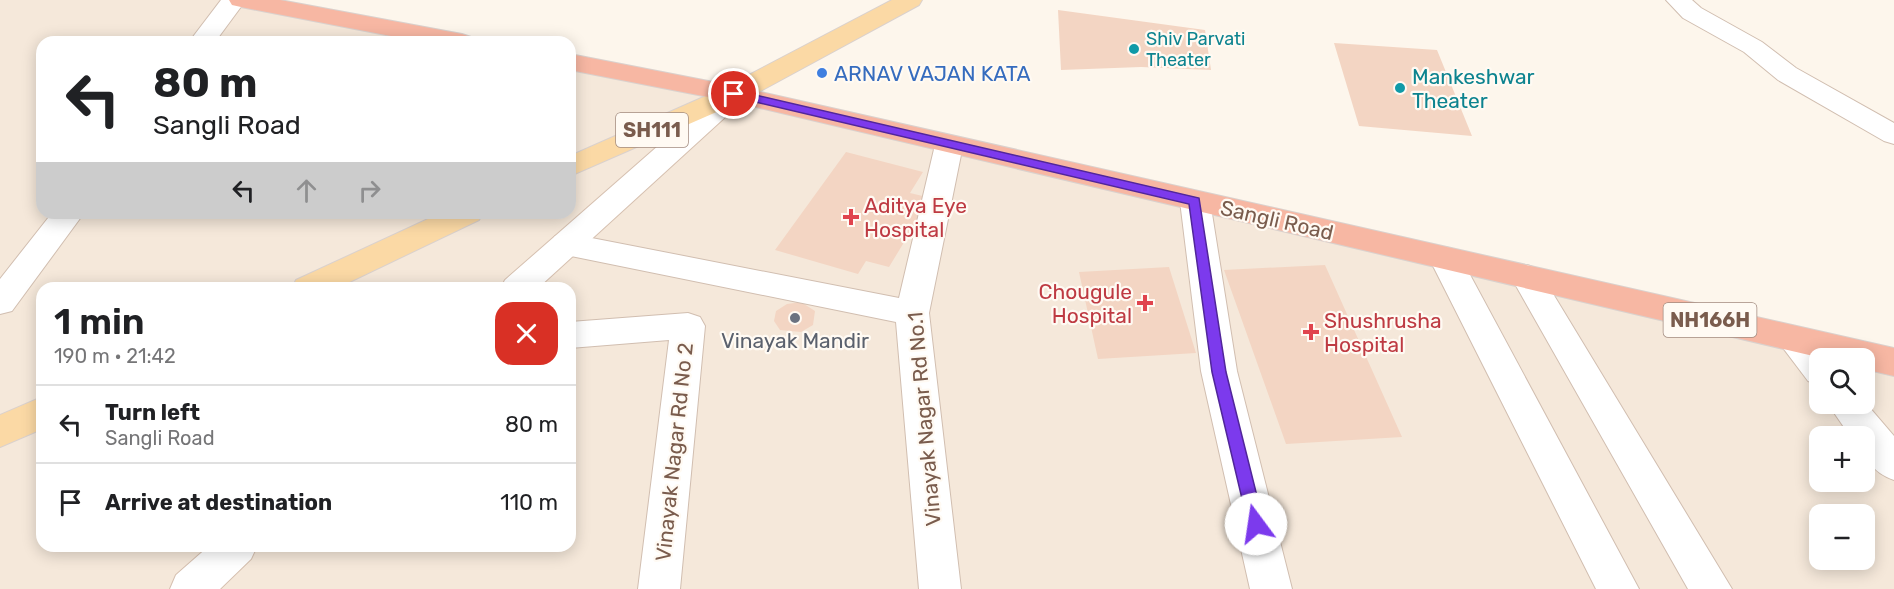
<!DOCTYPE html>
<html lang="en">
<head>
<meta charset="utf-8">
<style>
  :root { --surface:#fff; --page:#f2f2f2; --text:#202124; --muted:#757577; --line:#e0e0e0 }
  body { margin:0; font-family:Rubik,sans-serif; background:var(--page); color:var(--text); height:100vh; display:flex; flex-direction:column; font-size:22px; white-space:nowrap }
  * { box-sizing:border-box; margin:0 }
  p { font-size:20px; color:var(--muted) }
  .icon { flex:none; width:33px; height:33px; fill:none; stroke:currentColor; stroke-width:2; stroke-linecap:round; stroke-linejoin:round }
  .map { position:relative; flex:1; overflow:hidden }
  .sheet { position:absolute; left:36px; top:282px; width:540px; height:270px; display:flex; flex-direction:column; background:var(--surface); border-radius:18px; box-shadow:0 3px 15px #0003 }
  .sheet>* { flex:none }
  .top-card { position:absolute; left:36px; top:36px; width:540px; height:183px; border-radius:18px; box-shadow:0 3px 15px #0003; background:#fff; color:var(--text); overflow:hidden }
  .tools { position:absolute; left:1809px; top:348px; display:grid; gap:12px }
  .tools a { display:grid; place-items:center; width:66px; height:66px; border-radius:12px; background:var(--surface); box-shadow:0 3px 15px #0003; font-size:30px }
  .pin { position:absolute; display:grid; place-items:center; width:51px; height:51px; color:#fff; margin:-26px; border:3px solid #fff; border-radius:50%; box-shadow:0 2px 6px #0007 }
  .me { position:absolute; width:66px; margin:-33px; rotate:346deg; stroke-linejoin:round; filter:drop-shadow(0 0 4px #0008) }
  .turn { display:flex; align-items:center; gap:21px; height:126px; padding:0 18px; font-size:27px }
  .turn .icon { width:78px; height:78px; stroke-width:2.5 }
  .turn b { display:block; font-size:42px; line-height:51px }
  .lanes { display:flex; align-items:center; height:57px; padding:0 18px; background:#0003; justify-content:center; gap:30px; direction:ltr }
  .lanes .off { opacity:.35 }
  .round { display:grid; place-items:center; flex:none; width:63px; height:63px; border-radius:18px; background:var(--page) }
  .summary { display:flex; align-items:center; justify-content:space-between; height:102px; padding:0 18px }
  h1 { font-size:36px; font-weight:600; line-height:45px }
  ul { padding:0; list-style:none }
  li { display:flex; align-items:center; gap:18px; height:78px; padding:0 18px; border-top:2px solid var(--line) }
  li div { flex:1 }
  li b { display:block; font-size:22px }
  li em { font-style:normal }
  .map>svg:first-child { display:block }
</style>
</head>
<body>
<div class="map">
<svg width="1894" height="589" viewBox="0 0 1894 589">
  <rect width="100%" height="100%" fill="#fdf6ec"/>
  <!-- residential -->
  <path fill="#f5e8da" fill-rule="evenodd" d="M0,0H241L462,42H42V213H570V62L1894,362V589H0ZM42,288H570V546H42ZM1820,358H1864V404H1820ZM1820,436H1864V482H1820ZM1820,514H1864V560H1820Z"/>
  <!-- building -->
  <path fill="#f3d5c3" d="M1058,10L1205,30L1211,70L1141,67L1061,70Z
    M1334,43L1437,50L1472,136L1359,126Z
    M846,152L923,172L910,193L931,198L889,267L866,261L858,274L775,250Z
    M1325,265L1402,437L1286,444L1224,270Z
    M1169,267L1196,353L1098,359L1079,272Z
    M801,302L815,311L813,325L801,332L780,330L774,321L776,311L787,304Z"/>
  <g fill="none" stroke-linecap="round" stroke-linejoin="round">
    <defs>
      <path id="street" d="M221,0H246L215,42H189Z
        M1666,0H1692L1701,8L1762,42L1796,68L1894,123V144L1884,141L1778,80L1744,52L1683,18Z
        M949,136L959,139L963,145L929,313L961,589H919L896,322L566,255L555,252L550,244L555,236L566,233L899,298L935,145L939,139Z
        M1195,191L1206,194L1210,201L1237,371L1292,589H1250L1201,371L1180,201L1184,194Z
        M52,213H84L12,311L0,314V279Z
        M1445,247L1456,250L1461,258L1639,589H1596L1429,258L1434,250Z
        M1527,265L1538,269L1732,589H1688L1511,277L1516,269Z
        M688,313L700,317L705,326L680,589H638L669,340L570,348V322Z
        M1794,327L1806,331L1830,358H1820V385L1808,381L1777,340L1782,331Z
        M1864,401L1894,436V480C1872,472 1864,459 1864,436H1850L1828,404H1864Z"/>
      <path id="secondary" d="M734,86L744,88L748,94L744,100L538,288H501L505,280L724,88Z
        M209,546H257L251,559L220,589H170L176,575Z"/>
      <path id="primary" d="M892,0H922L919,5L744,100L570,176V156L724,88Z
        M441,213H483L479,220L337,288H292L296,280Z
        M42,397V429L0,447V415Z"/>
      <path id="highway" d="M229,0H280L462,34L471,37L475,42H422L241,7L232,5Z
        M570,54L734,86L1894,348V376L1864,369V358H1822L734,102L570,70Z"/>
    </defs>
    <!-- street casing -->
    <use href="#street" stroke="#d1beb0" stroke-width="2"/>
    <!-- secondary casing -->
    <use href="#secondary" stroke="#d6c0b0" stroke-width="2"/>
    <!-- primary casing -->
    <use href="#primary" stroke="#dad1cd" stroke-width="2"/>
    <!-- highway casing -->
    <use href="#highway" stroke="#dad1cd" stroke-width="2"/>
    <!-- street -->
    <use href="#street" fill="#fff" fill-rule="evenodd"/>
    <!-- secondary -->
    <use href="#secondary" fill="#fff" fill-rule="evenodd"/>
    <!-- primary -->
    <use href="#primary" fill="#fbd9a5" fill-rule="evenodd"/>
    <!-- highway -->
    <use href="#highway" fill="#f7b7a3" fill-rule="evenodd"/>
  </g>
  <!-- route -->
  <path fill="#7c3aed" stroke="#51269a" stroke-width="1.5" d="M734,90L1199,198L1226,372L1264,524L1262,529L1256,531L1250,529L1248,524L1212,372L1189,204L730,96L729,94Z"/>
  <!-- markers -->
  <g fill="#0f9aa8" stroke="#fffaf3" stroke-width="2">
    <circle cx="1134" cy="49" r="6"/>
    <circle cx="1400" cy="88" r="6"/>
  </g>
  <circle fill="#3f7fe0" stroke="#fffaf3" stroke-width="2" cx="822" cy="73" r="6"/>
  <g fill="#e0444e" stroke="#fffaf3" stroke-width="2">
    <path d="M848 208h6v6h6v6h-6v6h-6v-6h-6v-6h6z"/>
    <path d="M1142 294h6v6h6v6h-6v6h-6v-6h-6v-6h6z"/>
    <path d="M1308 323h6v6h6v6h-6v6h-6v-6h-6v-6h6z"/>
  </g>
  <circle fill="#6b7280" stroke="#fffaf3" stroke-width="2" cx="795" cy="318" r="6"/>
  <g text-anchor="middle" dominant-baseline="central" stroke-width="4.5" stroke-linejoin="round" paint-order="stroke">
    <!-- far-culture labels -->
    <g font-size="18" fill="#0d838f" stroke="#fffaf3" text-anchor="start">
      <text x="1146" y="39">Shiv Parvati<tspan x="1146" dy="21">Theater</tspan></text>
    </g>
    <!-- shield labels -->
    <g fill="#fffaf3" stroke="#a28b7f" stroke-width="1.5">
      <rect x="616" y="113" width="72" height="34" rx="4.5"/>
      <rect x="1663.5" y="303" width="93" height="34" rx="4.5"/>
    </g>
    <g font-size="20" font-weight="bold" fill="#7a5c4d">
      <text x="652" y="130">SH111</text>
      <text x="1710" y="320">NH166H</text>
    </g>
    <!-- shop labels -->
    <g font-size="21" fill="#366cbe" stroke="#fffaf3" text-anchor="start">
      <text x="834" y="73">ARNAV VAJAN KATA</text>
    </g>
    <!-- culture labels -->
    <g font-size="21" fill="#0d838f" stroke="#fffaf3" text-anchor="start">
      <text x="1412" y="76">Mankeshwar<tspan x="1412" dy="24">Theater</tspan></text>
    </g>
    <!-- health labels -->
    <g font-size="21" fill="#be3a42" stroke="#fffaf3" text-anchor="start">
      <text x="864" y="205">Aditya Eye<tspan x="864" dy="24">Hospital</tspan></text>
      <text x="1132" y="291" text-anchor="end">Chougule<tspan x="1132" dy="24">Hospital</tspan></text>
      <text x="1324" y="320">Shushrusha<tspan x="1324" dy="24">Hospital</tspan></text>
    </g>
    <!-- street labels -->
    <g font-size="21" fill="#7a5c4d" stroke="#fffaf3">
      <text transform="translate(1277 220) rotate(13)">Sangli Road</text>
      <text transform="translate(924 419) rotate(-95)">Vinayak Nagar Rd No.1</text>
      <text transform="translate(674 452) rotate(-84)">Vinayak Nagar Rd No 2</text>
    </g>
    <!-- worship labels -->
    <g font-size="21" fill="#5b616d" stroke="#fffaf3">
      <text x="795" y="340">Vinayak Mandir</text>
    </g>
  </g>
</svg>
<div class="tools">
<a><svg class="icon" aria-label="search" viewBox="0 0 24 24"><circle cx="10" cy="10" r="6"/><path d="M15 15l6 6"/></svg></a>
<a>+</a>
<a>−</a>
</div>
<div class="pin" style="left:734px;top:94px;background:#d93025"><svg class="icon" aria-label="arrive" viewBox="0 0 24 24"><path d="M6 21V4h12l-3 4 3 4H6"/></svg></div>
<svg class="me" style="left:1256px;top:524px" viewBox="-20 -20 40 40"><circle r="19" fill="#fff"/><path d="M0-13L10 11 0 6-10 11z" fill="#7c3aed"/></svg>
<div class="top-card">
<div class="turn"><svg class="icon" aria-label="left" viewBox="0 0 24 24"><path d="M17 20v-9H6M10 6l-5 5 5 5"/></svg><div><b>80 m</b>Sangli Road</div></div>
<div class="lanes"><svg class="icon" aria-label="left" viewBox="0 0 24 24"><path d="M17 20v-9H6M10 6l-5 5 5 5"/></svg><svg class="icon off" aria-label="ahead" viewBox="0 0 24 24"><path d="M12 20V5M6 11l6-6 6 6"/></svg><svg class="icon off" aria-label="right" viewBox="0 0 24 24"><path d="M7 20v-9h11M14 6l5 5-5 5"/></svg></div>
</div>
<section class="sheet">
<div class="summary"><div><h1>1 min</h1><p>190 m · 21:42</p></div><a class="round" style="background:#d93025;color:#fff"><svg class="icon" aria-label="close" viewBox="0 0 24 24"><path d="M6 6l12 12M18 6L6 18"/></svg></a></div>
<ul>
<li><svg class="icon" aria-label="left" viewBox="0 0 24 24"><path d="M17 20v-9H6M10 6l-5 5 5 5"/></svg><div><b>Turn left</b><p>Sangli Road</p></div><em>80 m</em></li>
<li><svg class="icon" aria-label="arrive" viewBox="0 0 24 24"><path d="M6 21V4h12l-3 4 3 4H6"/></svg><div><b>Arrive at destination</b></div><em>110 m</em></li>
</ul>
</section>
</div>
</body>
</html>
